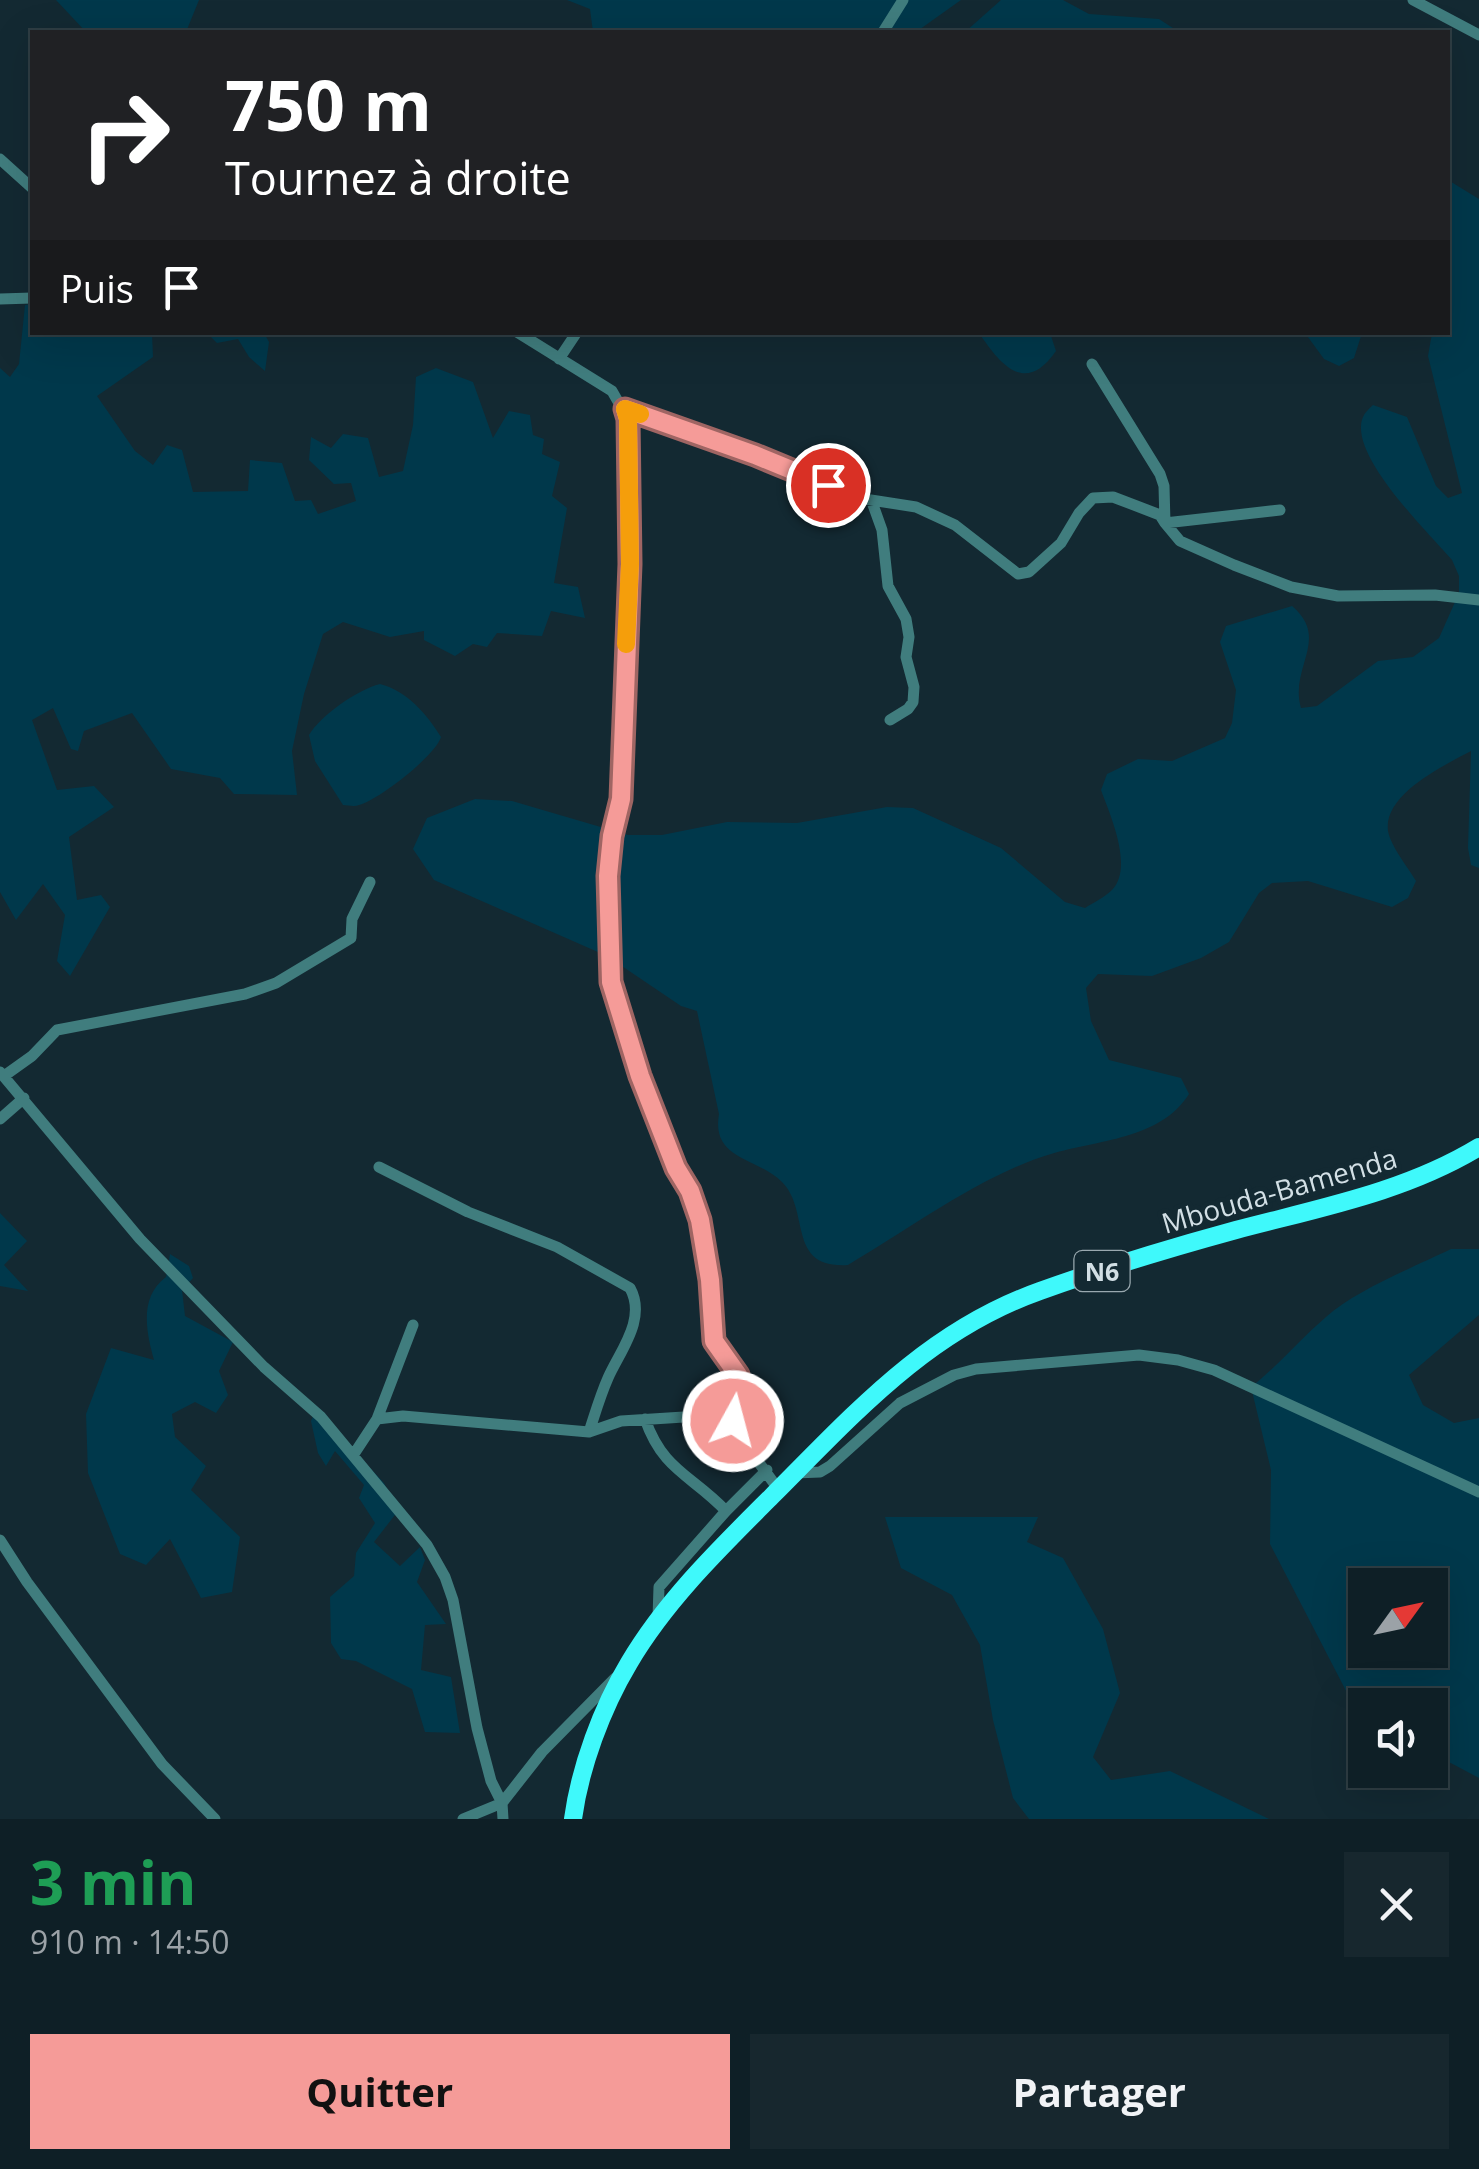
<!DOCTYPE html>
<html lang="fr">
<head>
<meta charset="utf-8">
<style>
  :root { --surface:#0e1f26; --page:#17272e; --text:#f1f3f6; --muted:#9ba2a7; --line:#2e3d43; --accent:#f59b98 }
  body { margin:0; font-family:"Open Sans",sans-serif; background:var(--page); color:var(--text); height:100vh; display:flex; flex-direction:column; font-size:38px; white-space:nowrap }
  * { box-sizing:border-box; margin:0 }
  p { font-size:32px; color:var(--muted) }
  .icon { flex:none; width:55px; height:55px; fill:none; stroke:currentColor; stroke-width:2; stroke-linecap:round; stroke-linejoin:round }
  .map { position:relative; height:1819px; overflow:hidden }
  .sheet { display:flex; flex-direction:column; background:var(--surface); flex:1 }
  .sheet>* { flex:none }
  .guide { position:absolute; left:30px; top:30px; width:1420px; height:305px; border-radius:0px; box-shadow:0 10px 40px #0002,0 0 0 2px var(--line); background:#202124; color:#fff; overflow:hidden }
  .needle { width:65px; rotate:57deg }
  .fabs { position:absolute; left:1348px; top:1568px; display:grid; gap:20px }
  .fabs a { display:grid; place-items:center; width:100px; height:100px; border-radius:0px; background:var(--surface); box-shadow:0 10px 40px #0002,0 0 0 2px var(--line); font-size:50px }
  .pin { position:absolute; display:grid; place-items:center; width:85px; height:85px; color:#fff; margin:-42px; border:5px solid #fff; border-radius:50%; box-shadow:0 2px 10px #0007 }
  .me { position:absolute; width:110px; margin:-55px; rotate:7deg; stroke-linejoin:round; filter:drop-shadow(0 0 8px #0008) }
  .turn { display:flex; align-items:center; gap:35px; height:210px; padding:0 30px; font-size:45px }
  .turn .icon { width:130px; height:130px; stroke-width:2.5 }
  .turn b { display:block; font-size:70px; line-height:85px }
  .then { display:flex; align-items:center; height:95px; padding:0 30px; background:#0003; gap:20px; font-size:38px }
  .round { display:grid; place-items:center; flex:none; width:105px; height:105px; border-radius:0px; background:var(--page) }
  .head { display:flex; align-items:center; justify-content:space-between; height:170px; padding:0 30px }
  h1 { font-size:60px; font-weight:700; line-height:75px; color:#1e9e55 }
  .cta { display:flex; gap:20px; margin-top:auto; padding:20px 30px }
  .cta a { flex:1; height:115px; border-radius:0px; background:var(--accent); color:#111; font-size:40px; font-weight:700; line-height:115px; text-align:center }
  .cta a+a { background:var(--page); color:var(--text) }
  .map>svg:first-child { display:block }
</style>
</head>
<body>
<div class="map">
<svg width="1479" height="1819" viewBox="0 0 1479 1819">
  <rect width="100%" height="100%" fill="#132932"/>
  <!-- green -->
  <path fill="#00384b" fill-rule="evenodd" d="M56,0H199L186,32H86Z
    M567,0H961L916,32H593L590,9Z
    M1001,0H1063L1089,14L1159,19L1179,32H965Z
    M1448,180L1479,199V868L1471,865L1468,848L1471,751C1445,765 1383,794 1388,831C1391,847 1408,867 1416,881L1408,898L1392,907L1308,881L1272,883L1259,893L1229,942L1201,958L1152,976L1098,974L1086,988L1091,1021L1109,1060L1181,1078L1189,1094C1160,1140 1096,1140 1051,1154C983,1174 909,1229 848,1265C786,1269 811,1211 782,1182C757,1157 711,1160 719,1114L697,1011L681,1006L607,956L434,880L413,849L427,818L475,799L512,801L628,835H662L727,822L797,823L887,807L913,808L1001,848L1065,902L1085,908C1093,903 1105,897 1112,890C1134,867 1110,815 1101,790L1107,774L1138,759L1172,761L1225,738L1232,723L1236,690L1220,642L1226,626L1292,606C1331,639 1289,667 1301,708L1317,706L1378,661L1413,657L1439,638L1459,593V576L1452,560C1429,533 1347,454 1363,417C1365,412 1369,409 1373,405L1407,417L1436,486L1448,498L1462,493L1428,356L1432,333L1448,332Z
    M32,304V332L152,333L153,357L97,396L135,451L153,465L167,445L182,450L193,492L248,491L250,460L282,463L295,501L311,500L318,514L356,501L351,483L334,484L309,460L311,437L331,448L343,434L368,438L379,477L403,471L413,425L416,377L436,368L473,382L493,438L509,411L530,415L533,435L544,439L542,454L560,462L552,496L567,508L554,583L578,587L585,618L551,611L542,636L497,633L487,647L473,644L455,656L424,640V631L390,637L343,622L323,634L304,694L292,751L297,795L234,794L220,778L171,769L132,713L84,731L78,751L71,749L53,708L32,720L57,790L94,786L114,807L69,837L77,900L101,895L110,907L70,976L57,961L65,915L43,884L16,920L0,892V368L10,377L19,364L25,305Z
    M207,333H264L269,342L265,371L249,357L238,339L217,343Z
    M979,333H1050L1056,351C1025,396 1000,364 979,333Z
    M1305,333H1362L1354,358L1339,366L1324,359Z
    M380,684C407,691 427,714 441,737C436,755 379,800 359,805C354,807 348,805 343,805L315,761L309,735C321,715 357,690 380,684Z
    M0,1213L27,1241L4,1265L28,1291L0,1286Z
    M1451,1249H1479V1315L1409,1375L1423,1405L1454,1423L1479,1418V1778L1430,1752V1705H1365V1717L1358,1714L1270,1544L1271,1470L1251,1387C1280,1364 1299,1340 1326,1317C1356,1290 1414,1267 1451,1249ZM1365,1585H1430V1650H1365Z
    M170,1254L189,1266L193,1278L182,1290L185,1316L233,1342L219,1371L228,1395L216,1413L195,1402L172,1414L175,1437L206,1466L191,1490L240,1537L232,1592L201,1598L170,1539L146,1565L120,1554L88,1473L86,1414L111,1348L154,1360C146,1331 139,1297 166,1277Z
    M316,1410L384,1483L398,1511L374,1542L400,1566L420,1547L425,1560L417,1582L446,1624L425,1625L421,1670L451,1677L460,1733L425,1732L412,1689L356,1661L341,1659L331,1643L330,1597L354,1576L356,1553L375,1523L359,1498L364,1485L335,1451L326,1466L318,1453L311,1421Z
    M885,1517H1038L1027,1542L1063,1558L1103,1629L1120,1693L1093,1757L1111,1780L1170,1771L1269,1819H1029L1013,1798L993,1720L980,1645L952,1595L901,1568Z"/>
  <g fill="none" stroke-linecap="round" stroke-linejoin="round">
    <!-- minor -->
    <path stroke="#407d7e" stroke-width="11" d="M1413,0L1479,35
      M883,32L903,0
      M0,159L32,188
      M0,299L32,298
      M517,332L612,391L628,419L631,564L621,799L612,836L608,876L611,981L640,1076L677,1167L691,1191L700,1220L710,1280L714,1341L738,1375L742,1393L731,1414L733,1421L740,1437L779,1490
      M559,359L577,332
      M1092,364L1160,474L1164,486L1165,523L1180,541L1234,565L1291,587L1338,596L1435,595L1479,600
      M625,409L755,455L858,498L916,507L955,525L1018,574L1029,572L1061,543L1079,513L1093,498L1113,497L1160,515L1165,523L1280,510
      M872,502L882,530L888,586L906,619L909,637L906,657L914,687L913,702L908,709L890,720
      M0,1072L140,1239L264,1367L321,1417L427,1545L445,1577L453,1600L477,1728L491,1781L502,1803L503,1819
      M4,1076L32,1056L57,1030L245,994L276,983L351,938L352,919L370,882
      M0,1119L24,1098
      M379,1167L468,1212L557,1247L630,1288C647,1319 620,1351 608,1378C600,1396 595,1414 589,1432
      M377,1419L403,1416L589,1432L621,1421L731,1414
      M645,1419C663,1471 692,1475 726,1511
      M354,1454L377,1419L413,1325
      M795,1473L820,1472L830,1466L900,1403L954,1375L976,1369L1139,1355L1178,1360L1214,1370L1479,1492
      M0,1540L27,1582L162,1764L215,1819
      M658,1618L659,1587L726,1511L767,1470
      M463,1819L502,1803L542,1752L615,1678"/>
    <!-- highway -->
    <path stroke="#3ff9fb" stroke-width="18" d="M573,1819C580,1767 602,1708 629,1663C666,1600 721,1547 772,1496C854,1414 927,1331 1040,1291C1104,1268 1170,1248 1236,1230C1319,1208 1405,1192 1479,1147"/>
  </g>
  <g fill="none" stroke-linecap="round" stroke-linejoin="round">
    <defs>
      <path id="route" d="M733,1421L731,1414L742,1393L738,1375L714,1341L710,1280L700,1220L690,1191L676,1168L640,1076L611,982L608,876L612,836L621,799L630,564L628,419L625,409L755,455L828,485"/>
    </defs>
    <!-- route casing -->
    <use href="#route" stroke="#9f6563" stroke-width="25"/>
    <!-- route -->
    <use href="#route" stroke="#f59b98" stroke-width="18"/>
    <!-- slow -->
    <path stroke="#f59e0b" stroke-width="18" d="M626,644L630,564L628,419L625,409L640,414"/>
  </g>
  <g text-anchor="middle" dominant-baseline="central" stroke-width="10" stroke-linejoin="round" paint-order="stroke">
    <!-- shield labels -->
    <rect fill="#132932" stroke="#99a8af" stroke-width="2.5" x="1074.5" y="1251" width="55" height="40" rx="8"/>
    <g font-size="25" font-weight="bold" fill="#d2dfe5">
      <text x="1102" y="1271">N6</text>
    </g>
    <!-- street labels -->
    <g font-size="28" fill="#d2dfe5" stroke="#132932">
      <text transform="translate(1279 1190) rotate(-16)">Mbouda-Bamenda</text>
    </g>
  </g>
</svg>
<div class="fabs">
<a><svg class="needle" viewBox="-14 -14 28 28"><path d="M0-13l5 13h-10z" fill="#e53935"/><path d="M0 13l5-13h-10z" fill="#9ba2a7"/></svg></a>
<a><svg class="icon" aria-label="sound" viewBox="0 0 24 24"><path d="M4 9h4l5-4v14l-5-4H4zM17 9q2 3 0 6"/></svg></a>
</div>
<div class="pin" style="left:828px;top:485px;background:#d93025"><svg class="icon" aria-label="arrive" viewBox="0 0 24 24"><path d="M6 21V4h12l-3 4 3 4H6"/></svg></div>
<svg class="me" style="left:733px;top:1421px" viewBox="-20 -20 40 40"><circle r="17" fill="#f59b98" stroke="#fff" stroke-width="3"/><path d="M0-11L8 9 0 5-8 9z" fill="#fff"/></svg>
<div class="guide">
<div class="turn"><svg class="icon" aria-label="right" viewBox="0 0 24 24"><path d="M7 20v-9h11M14 6l5 5-5 5"/></svg><div><b>750 m</b>Tournez à droite</div></div>
<div class="then">Puis<svg class="icon" aria-label="arrive" viewBox="0 0 24 24"><path d="M6 21V4h12l-3 4 3 4H6"/></svg></div>
</div>
</div>
<section class="sheet">
<div class="head"><div><h1>3 min</h1><p>910 m · 14:50</p></div><a class="round"><svg class="icon" aria-label="close" viewBox="0 0 24 24"><path d="M6 6l12 12M18 6L6 18"/></svg></a></div>
<div class="cta"><a>Quitter</a><a>Partager</a></div>
</section>
</body>
</html>
